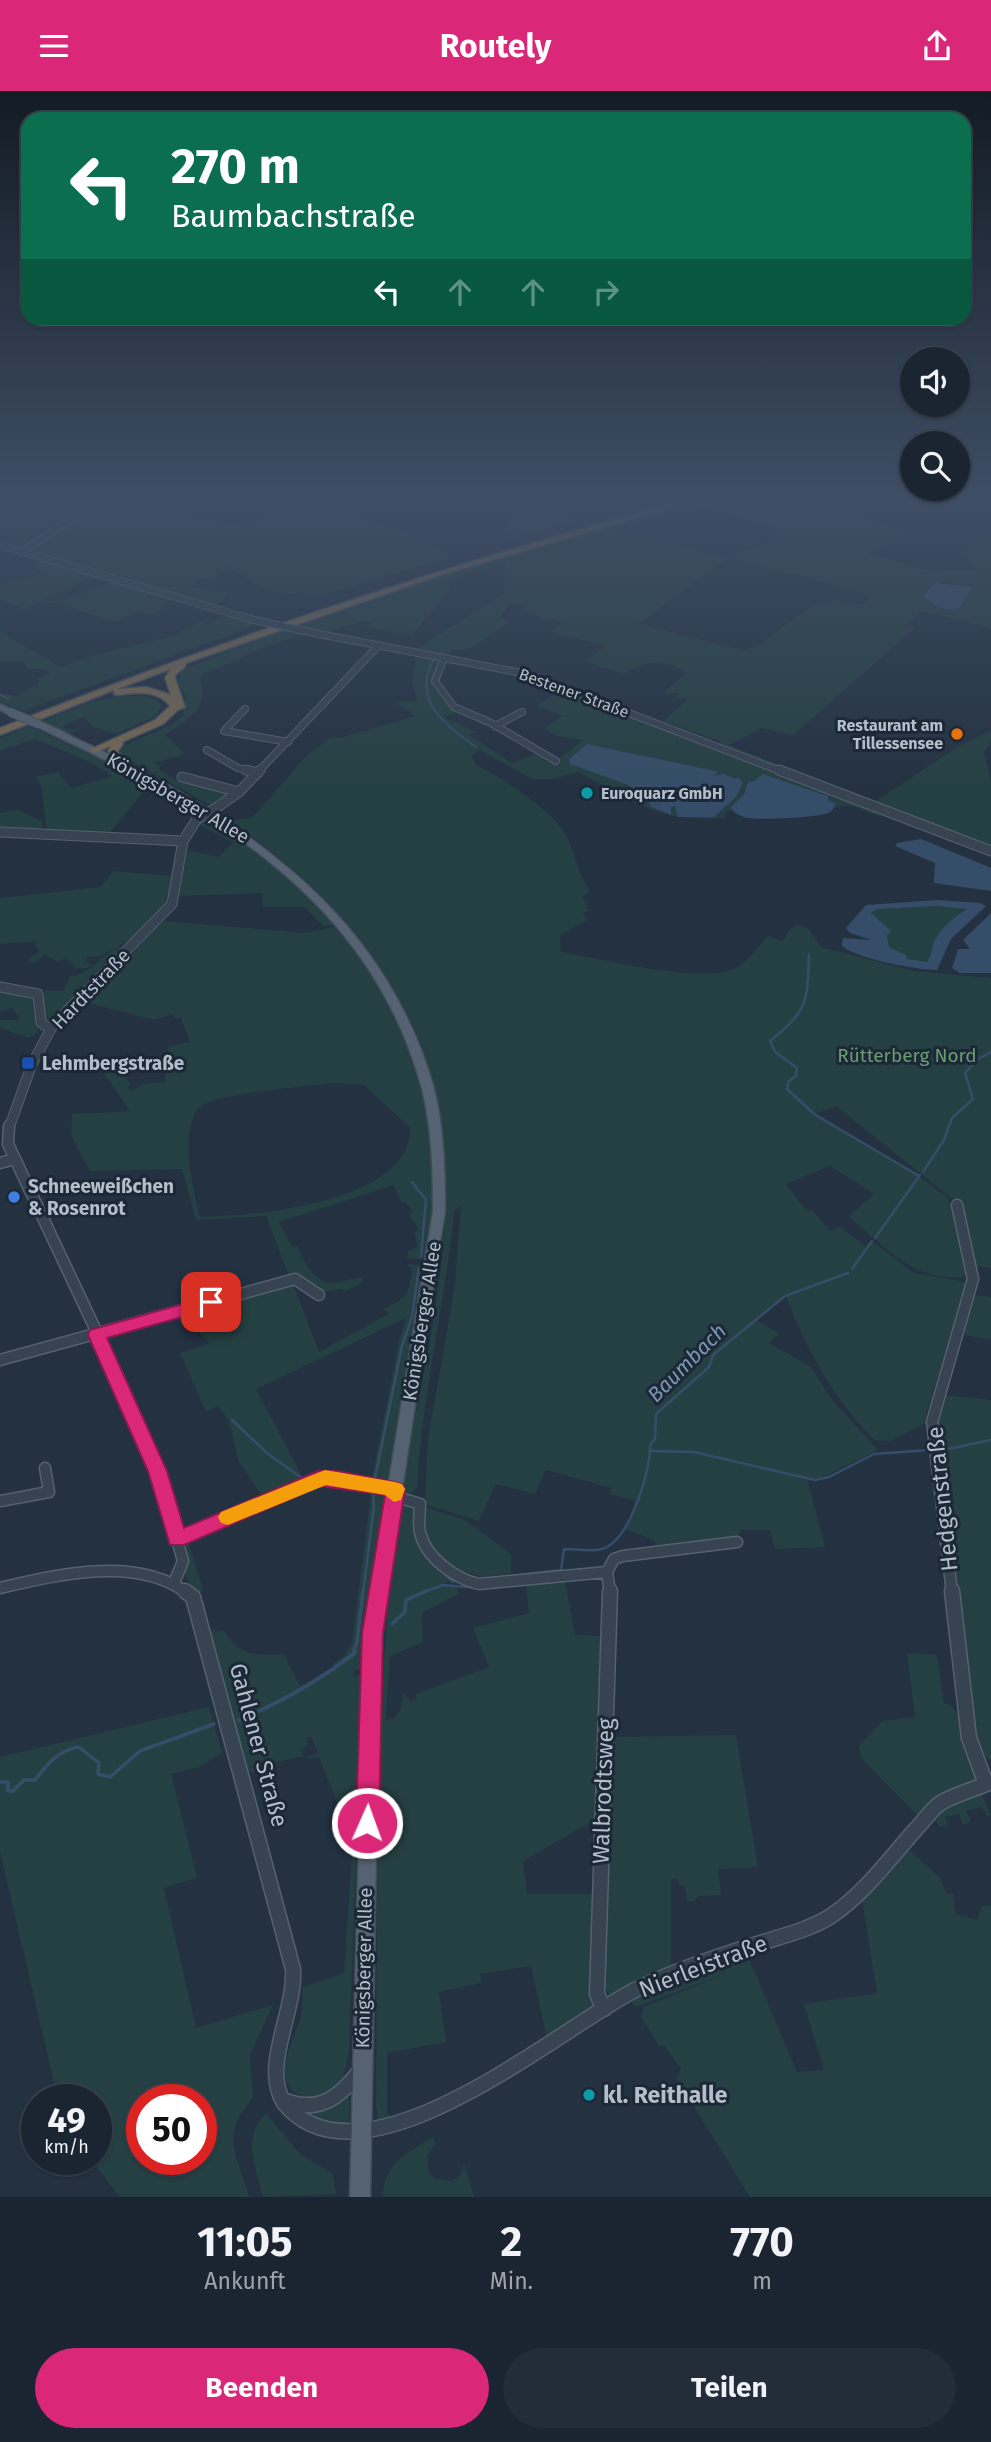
<!DOCTYPE html>
<html lang="de">
<head>
<meta charset="utf-8">
<style>
  :root { --surface:#1a2531; --page:#232d39; --text:#f1f3f6; --muted:#9fa5ab; --line:#38424d; --accent:#db2777 }
  body { margin:0; font-family:"Fira Sans",sans-serif; background:var(--page); color:var(--text); height:100vh; display:flex; flex-direction:column; font-size:26px; white-space:nowrap }
  * { box-sizing:border-box; margin:0 }
  p { font-size:23px; color:var(--muted) }
  .icon { flex:none; width:38px; height:38px; fill:none; stroke:currentColor; stroke-width:2; stroke-linecap:round; stroke-linejoin:round }
  .map { position:relative; height:2106px; overflow:hidden }
  .side { display:flex; flex-direction:column; background:var(--surface); flex:1 }
  .side>* { flex:none }
  .top-card { position:absolute; left:21px; top:21px; width:950px; height:214px; border-radius:21px; box-shadow:0 2px 5px #0004,0 0 0 2px var(--line); background:#0b6e4f; color:#fff; overflow:hidden }
  .controls { position:absolute; left:900px; top:256px; display:grid; gap:14px }
  .controls a { display:grid; place-items:center; width:70px; height:70px; border-radius:50%; background:var(--surface); box-shadow:0 2px 5px #0004,0 0 0 2px var(--line); font-size:35px }
  .speed { position:absolute; left:21px; top:1993px; display:flex; gap:14px; font-size:35px; font-weight:700; text-align:center }
  .speed>* { display:grid; place-content:center; width:91px; height:91px; border-radius:50%; background:var(--surface); box-shadow:0 2px 5px #0004,0 0 0 2px var(--line); line-height:1 }
  .speed small { font-size:18px; font-weight:400 }
  .speed .limit { border:10px solid #d22; background:#fff; color:#111 }
  .pin { position:absolute; display:grid; place-items:center; width:60px; height:60px; color:#fff; margin:-30px; border-radius:14px; box-shadow:0 4px 10px #0006 }
  .me { position:absolute; width:77px; margin:-38px; rotate:2deg; stroke-linejoin:round; filter:drop-shadow(0 0 5px #0008) }
  .turn { display:flex; align-items:center; gap:24px; height:147px; padding:0 35px; font-size:32px }
  .turn .icon { width:91px; height:91px; stroke-width:2.5 }
  .turn b { display:block; font-size:49px; line-height:60px }
  .lanes { display:flex; align-items:center; height:66px; padding:0 35px; background:#0003; justify-content:center; gap:35px; direction:ltr }
  .lanes .off { opacity:.35 }
  .eta { display:flex; justify-content:space-evenly; align-items:center; height:119px; text-align:center }
  .eta b { font-size:42px; font-weight:700; line-height:49px }
  .action { display:flex; gap:14px; margin-top:auto; padding:14px 35px }
  .action a { flex:1; height:80px; border-radius:42px; background:var(--accent); color:#fff; font-size:28px; font-weight:700; line-height:80px; text-align:center }
  .action a+a { background:var(--page); color:var(--text) }
  header { display:flex; justify-content:space-between; align-items:center; height:91px; padding:0 35px; background:var(--accent); color:#fff; font-size:32px; font-weight:700 }
  .map>svg:first-child { display:block }
</style>
</head>
<body>
<header><svg class="icon" aria-label="menu" viewBox="0 0 24 24"><path d="M4 6h16M4 12h16M4 18h16"/></svg>Routely<svg class="icon" aria-label="share" viewBox="0 0 24 24"><path d="M12 15V3M7 8l5-5 5 5M5 13v7h14v-7"/></svg></header>
<div class="map">
<svg width="991" height="2106" viewBox="0 0 991 2106">
  <rect width="100%" height="100%" fill="#233141"/>
  <!-- green -->
  <path fill="#254042" fill-rule="evenodd" d="M38,406H104L36,449L25,452L0,448V412Z
    M720,406H789L905,440L864,465L876,464L922,478L977,479L961,460L991,441V537L922,520L905,534L916,536L793,644L762,637L729,654L872,710L717,654L721,651L663,630L688,608L676,606L680,602L662,603L687,582C666,567 643,569 623,583L585,570L606,555L550,541L562,532L519,520L526,515L511,512L500,526L511,530L468,559H453L446,565L415,559L503,503L506,471L444,490L449,492L450,499L412,544L364,536L373,533L366,530L326,541L293,534L357,511L604,436L727,467L759,455L783,440L703,413H711L706,410ZM728,467L872,504L863,513L833,509L810,516L760,553L743,559L638,533ZM939,491L972,496L944,519L931,513L922,505Z
    M496,409L576,429L509,449L505,414Z
    M298,410L405,441L451,466L313,507L301,501C274,509 249,489 228,475L216,486L196,489L191,496L228,502L223,510L214,514L28,459L98,413L244,435Z
    M41,469L94,485L24,518L0,508V493L43,483L35,475Z
    M112,490L169,507L156,524L136,521L117,531L45,510L65,509Z
    M225,524L259,533L23,620L0,611V602L17,605L39,592L37,588L50,582L43,578H27L24,571H0V541L61,576L91,565L178,544L184,542L181,540L200,531L207,533Z
    M285,537L306,543L268,555L201,584C199,592 204,599 202,607C196,627 179,633 165,644L185,663L154,672L160,675L159,678L176,689L231,701L210,714L120,664L119,658L123,655L171,634L183,625L186,606L178,591L182,579Z
    M416,565L439,569L433,592L448,614L460,621L443,626L476,641L470,644L512,672L539,662L561,675L557,669L583,649L557,645L543,637L563,625L536,615L562,599L881,722L880,725C862,722 854,710 834,717L836,712L829,710L830,706L763,683L754,690L748,691L744,703L730,717L731,720L726,721L725,727C656,732 636,711 578,681L553,688H532L478,658L472,666L477,675C496,682 549,719 561,736C574,754 576,780 590,800L583,806L589,820L583,821L587,829L560,844L561,861C600,867 706,895 738,876C749,869 759,855 768,845L782,850L791,837L798,834L809,838L821,856L914,880L991,887V1177L976,1175L961,1110L956,1111L836,1015L815,1023L920,1086L949,1108L967,1185C918,1194 886,1157 851,1128L850,1124L874,1103L830,1075L786,1093L807,1120L812,1119L830,1140L840,1136L867,1156L872,1150L914,1182L966,1191L926,1324L927,1331L891,1350L874,1349C833,1306 807,1261 786,1205L756,1229L779,1242L769,1252L811,1276L833,1310L878,1359L821,1387H807L825,1456L775,1458L770,1439H740L738,1448L657,1458L654,1449L625,1438L635,1410L609,1403L612,1397L546,1379L535,1403L496,1393L479,1430L425,1413L428,1348L455,1194L461,1115L454,1121C445,1214 422,1304 417,1397L410,1403L401,1401C417,1309 441,1216 445,1123C455,939 362,817 215,720L218,719L234,729L253,726L307,664L331,646L340,647L416,625L395,611H417L412,591ZM587,653L716,680L718,683L712,685L726,683L736,688L738,686L743,691L737,705L714,726H678L676,715L671,716L670,724L651,716L646,708L628,694L570,673L569,668Z
    M119,605H142L158,609L162,616L154,626L116,643L94,636L84,626L62,635L70,639L82,637L68,643L43,630L91,611Z
    M29,635L145,689L200,720L190,727L188,722L146,698L109,742L47,739L41,694L35,686L58,681L71,697L112,685L92,672L35,648L0,660V647Z
    M991,640V650L984,661L991,690V759L870,714L959,655Z
    M18,719L42,730V739H0V722Z
    M207,724L276,773L337,833L324,836L305,816H263L262,802L179,805L187,759L218,766L233,752L197,732Z
    M113,780L171,785C170,794 170,804 166,812C156,832 121,856 102,864C99,866 92,865 87,866L86,871L92,873L88,877L73,878L75,875L66,867L58,871L45,864L34,872L27,869L40,859L34,855L39,850L0,853V807L101,796Z
    M937,814L968,817L948,833L927,871L907,868L906,864L889,856L886,837L871,822L877,818Z
    M163,830L305,842L338,835C410,927 452,1049 426,1167L407,1168L408,1160L418,1155L414,1142L419,1139L409,1123L412,1121L407,1113L401,1111L394,1094L279,1131L292,1156L297,1155C307,1175 315,1196 341,1191C349,1189 356,1186 363,1187L362,1192L345,1201L342,1198L321,1202L290,1187L266,1125L196,1129L182,1078L90,1080L71,1045L72,1023L130,1020L101,978L87,981L91,970L105,971L119,985L125,984L130,994L127,997L132,1000L142,993L166,991L164,979L168,978L169,972L164,964L169,963L167,956L190,951L181,927H175L173,923L154,929L85,911ZM335,992L364,994L410,1037C412,1111 254,1125 200,1126C193,1096 180,1048 197,1019C207,1002 312,995 335,992Z
    M121,856L45,934L42,927L45,899L63,900L70,885C93,884 100,861 121,856Z
    M0,898L38,906L37,942L29,947L0,937V929H20L13,917L0,921Z
    M407,1173L425,1175L423,1197L387,1390L329,1385L264,1408L238,1369L229,1330L218,1315L206,1321L180,1262L210,1252L194,1236L188,1237L175,1226L293,1192L319,1261L388,1223L384,1218C407,1206 408,1206 412,1179ZM406,1227L400,1246L372,1387L322,1381L304,1389L256,1298Z
    M974,1204L991,1206V1249L961,1243Z
    M944,1304L991,1309V1670L976,1657L935,1335Z
    M315,1391L385,1402L363,1578L353,1580V1586L363,1583L349,1958L343,1992C330,2002 315,2014 299,2004C270,1988 293,1951 300,1929C303,1918 303,1908 302,1896L344,1882L352,1762L351,1715L340,1719L319,1666L309,1668L308,1665L318,1662L311,1645L306,1647L308,1653L302,1660L304,1665L276,1671L277,1674L264,1678L254,1676L255,1681H246L209,1543L214,1537L215,1541L224,1539C239,1566 257,1565 284,1563L300,1595L334,1578L332,1574L345,1564L352,1551L371,1403L329,1396L306,1398L188,1449L203,1499L200,1501C180,1496 187,1467 182,1450Z
    M405,1411L415,1416C414,1459 422,1460 451,1490L406,1508L453,1492L459,1502L422,1522L423,1551L390,1565L386,1629L395,1627L400,1619L404,1601L410,1611L417,1608L415,1603L489,1576L473,1537L529,1522L525,1490L564,1485L575,1544L606,1545L600,1726L523,1770L527,1803H597L593,1916L548,1953L531,1875L480,1883L481,1892L439,1901L446,1951L387,1962V2023L394,2027L428,2014L431,2019L459,2003L463,2008L393,2037L378,2031L376,2016C378,1815 373,1615 398,1415Z
    M427,1417L465,1429L511,1463V1482L481,1486L467,1481L465,1487C439,1476 416,1444 427,1417Z
    M907,1562L937,1564L944,1612C966,1616 973,1670 978,1690L918,1725L862,1668L859,1655L882,1630L915,1626Z
    M209,1616L222,1662L199,1676L171,1683L197,1787L164,1797L196,1937L273,1914L250,1964L253,2007C219,2043 237,2064 249,2106H120L91,2069L96,2068V2009H58L0,1760V1666ZM201,2009V2068H142V2009Z
    M736,1644L758,1776L718,1778L721,1804L698,1805L694,1810H687L685,1795H679L678,1788H671V1876L610,1904L602,1896L607,1646Z
    M980,1700L991,1724L987,1725L982,1716L966,1720L971,1730L963,1734L959,1723L945,1726L948,1736L939,1735L933,1727L946,1715Z
    M907,1757L940,1787L947,1803H953L956,1823L977,1829L982,1815H991V2106H750L677,1988L681,1977L664,1955H659L641,1925L644,1916L721,1885L635,1916L631,1910L677,1887L747,1863L797,1981L824,1979L804,1913L877,1902L862,1808Z
    M349,2003V2040L329,2036L310,2022L331,2017Z
    M266,2022L300,2063L333,2083L336,2103L263,2106C256,2077 241,2045 266,2022Z
    M433,2046L436,2053L427,2064L429,2081L435,2088L452,2090L460,2085L464,2072L474,2106H383C384,2071 406,2063 433,2046Z"/>
  <!-- water -->
  <path fill="#364d69" fill-rule="evenodd" d="M936,492L972,496L960,517C944,522 933,514 922,505Z
    M587,653L716,680L718,682L713,685L724,683L736,688L738,686L743,691L737,705L714,726H678L675,715L671,716V724L651,716L646,708L628,694L570,673L569,668Z
    M763,683L828,705L829,710L836,712C834,716 834,718 830,721C822,727 759,729 747,727C742,726 733,721 730,717L744,703L748,691L754,690Z
    M921,748L991,777V800L934,792L935,772L895,755L897,752Z
    M937,809L980,812L986,815L951,848L937,879C917,879 857,868 842,855L843,847L872,849L850,842L846,837L866,814ZM937,815L967,818C956,825 944,834 936,847C931,856 932,865 927,871L907,868L906,864L889,856L887,844L891,840L871,822L877,818Z
    M991,822V882H960L952,877L958,858H970L963,849Z"/>
  <g fill="none" stroke-linecap="round" stroke-linejoin="round">
    <!-- stream-far2 -->
    <path stroke="#364d69" stroke-width="2" d="M434,568C410,608 445,634 476,656
      M0,604L9,608"/>
    <!-- stream-far1 -->
    <path stroke="#364d69" stroke-width="2.5" d="M809,863C807,912 809,918 770,950L775,961L797,977L796,985L789,990L787,998L814,1023L919,1085
      M923,1081L944,1049L952,1027L973,1008L965,982L978,968L991,961
      M412,1091L426,1109L421,1166
      M875,1147L920,1084
      M852,1178L872,1150
      M232,1329L268,1363L302,1387
      M938,1338L939,1324
      M652,1360L694,1361L815,1389L829,1386L874,1363L930,1359
      M938,1360L991,1349
      M375,1387L402,1255L412,1226L419,1177
      M359,1398L373,1402L374,1415L363,1502
      M948,1421L955,1487
      M415,1442L426,1463
      M443,1481L453,1491
      M492,1487L561,1479L564,1458C575,1458 592,1461 602,1458C630,1450 651,1379 650,1354L655,1348L656,1323L709,1276L713,1264L785,1205L848,1182
      M422,1502L443,1494L466,1496"/>
    <!-- stream -->
    <path stroke="#364d69" stroke-width="3.5" d="M392,1533L405,1521L406,1509L426,1500
      M352,1565L357,1551L363,1500
      M239,1629C282,1611 319,1590 356,1561
      M0,1691H8V1700H13L24,1689H35C46,1674 60,1658 79,1656L99,1672L98,1683L110,1686L140,1660L214,1633"/>
    <defs>
      <path id="minor-far3" d="M0,454L250,528
        M21,461L106,406
        M314,542L527,583L783,681
        M444,567L435,590L454,616L491,632L556,670
        M245,618L224,640L288,651
        M495,635L522,621
        M207,659L238,677L253,681
        M258,681L379,554"/>
      <path id="minor-far2" d="M246,679L258,682
        M779,679L991,760
        M182,686L239,701
        M219,715L239,701L260,679
        M0,741L183,750
        M0,896L38,903L41,932L50,938
        M9,1037L32,973L53,934L172,813L183,750L197,728"/>
      <path id="minor-far1" d="M9,1035L8,1053L125,1301L158,1380L183,1470L174,1492
        M0,1072L15,1068
        M0,1269L295,1188L319,1204
        M394,1405L420,1413C420,1422 418,1432 420,1441C425,1466 455,1488 479,1493L607,1481L614,1468L623,1465L737,1451
        M0,1410L49,1401L45,1377
        M177,1449L318,1388L395,1398
        M607,1481L610,1502
        M0,1497C56,1484 136,1464 187,1502
        M952,1502L932,1331L973,1188L957,1114"/>
      <path id="minor" d="M185,1500L193,1506L293,1878C296,1920 261,1975 284,2012C361,2106 555,1941 633,1900C673,1880 715,1866 757,1853C782,1845 809,1839 831,1825C864,1803 890,1767 916,1738C924,1730 932,1717 942,1711C957,1703 975,1698 991,1691
        M952,1500L969,1647L986,1693
        M604,1918L597,1903L610,1500
        M286,2010C319,2022 339,2007 359,1981"/>
      <path id="major" d="M0,613L13,619L14,621L10,624L0,619Z
        M38,630C53,635 67,643 81,650C117,666 151,684 185,704C302,775 393,858 433,994C444,1034 445,1078 445,1120L380,1542L370,2106H350L364,1542L433,1120C433,1078 432,1034 421,994C366,800 204,715 35,635V631Z"/>
      <path id="highway" d="M696,406H711L441,484L186,572L185,576L176,583L175,587L185,616L178,619L163,633L122,651L123,653L118,660L125,671L124,673H116L108,660L111,655L94,662L89,659L155,629L170,615C158,599 136,601 118,604L114,603V599L0,644V637C228,547 459,469 696,406ZM171,578L165,587L171,604L147,596L117,598Z"/>
    </defs>
    <!-- minor-far3 casing -->
    <use href="#minor-far3" stroke="#55616e" stroke-width="8"/>
    <!-- minor-far2 casing -->
    <use href="#minor-far2" stroke="#55616e" stroke-width="11"/>
    <!-- minor-far1 casing -->
    <use href="#minor-far1" stroke="#55616e" stroke-width="13"/>
    <!-- minor casing -->
    <use href="#minor" stroke="#55616e" stroke-width="17"/>
    <!-- major casing -->
    <use href="#major" stroke="#414c5a" stroke-width="3"/>
    <!-- highway casing -->
    <use href="#highway" stroke="#424e5b" stroke-width="3"/>
    <!-- minor-far3 -->
    <use href="#minor-far3" stroke="#374351" stroke-width="6"/>
    <!-- minor-far2 -->
    <use href="#minor-far2" stroke="#374351" stroke-width="9"/>
    <!-- minor-far1 -->
    <use href="#minor-far1" stroke="#374351" stroke-width="10"/>
    <!-- minor -->
    <use href="#minor" stroke="#374351" stroke-width="14"/>
    <!-- major -->
    <use href="#major" fill="#556271" fill-rule="evenodd"/>
    <!-- highway -->
    <use href="#highway" fill="#776854" fill-rule="evenodd"/>
    <defs>
      <path id="minor-bridge-far1" d="M690,406L707,412
        M250,528L314,542"/>
      <path id="minor-bridge" d="M197,728L219,715"/>
      <path id="major-bridge" d="M10,621L38,633"/>
    </defs>
    <!-- minor-bridge-far1 casing -->
    <use href="#minor-bridge-far1" stroke="#55616e" stroke-width="8" stroke-linecap="butt"/>
    <!-- minor-bridge casing -->
    <use href="#minor-bridge" stroke="#55616e" stroke-width="11" stroke-linecap="butt"/>
    <!-- major-bridge casing -->
    <use href="#major-bridge" stroke="#414c5a" stroke-width="10" stroke-linecap="butt"/>
    <!-- minor-bridge-far1 -->
    <use href="#minor-bridge-far1" stroke="#374351" stroke-width="6"/>
    <!-- minor-bridge -->
    <use href="#minor-bridge" stroke="#374351" stroke-width="9"/>
    <!-- major-bridge -->
    <use href="#major-bridge" stroke="#556271" stroke-width="8"/>
  </g>
  <!-- sky -->
  <linearGradient id="sky" x2="0" y2="1"><stop stop-color="#131b24"/><stop offset="0.58" stop-color="#3f4e65"/><stop offset="1" stop-color="#3f4e65" stop-opacity="0"/></linearGradient>
  <rect width="991" height="701" fill="url(#sky)"/>
  <!-- route -->
  <path fill="#db2777" stroke="#8e194d" stroke-width="2" d="M211,1205L218,1207L220,1211L218,1216L107,1247L167,1380L184,1437L318,1380H337L395,1391L402,1393L405,1398L383,1542L379,1732L375,1740L367,1743L359,1740L356,1732L362,1542L385,1404L320,1395L184,1454H170L148,1380L88,1244L90,1239Z"/>
  <!-- slow -->
  <path fill="#f59e0b" d="M325,1379L395,1391L402,1393L405,1398L401,1409L394,1411L385,1404L326,1394L228,1434L221,1432L218,1426L221,1421Z"/>
  <!-- markers -->
  <circle fill="#e8710a" stroke="#1c2836" stroke-width="2.5" cx="957" cy="643" r="7"/>
  <g fill="#0f9aa8" stroke="#1c2836" stroke-width="2.5">
    <circle cx="587" cy="702" r="7"/>
    <circle cx="589" cy="2004" r="7"/>
  </g>
  <rect fill="#1a4fb4" stroke="#1c2836" stroke-width="2.5" x="21" y="965" width="14" height="14" rx="3.5"/>
  <circle fill="#3f7fe0" stroke="#1c2836" stroke-width="2.5" cx="14" cy="1106" r="7"/>
  <g text-anchor="middle" dominant-baseline="central" stroke-width="6" stroke-linejoin="round" paint-order="stroke">
    <!-- far-street labels -->
    <g font-size="16" fill="#b4becb" stroke="#1c2836">
      <text transform="translate(574 602) rotate(20)">Bestener Straße</text>
    </g>
    <!-- far-poi labels -->
    <g font-size="16" font-weight="bold" fill="#b4becb" stroke="#1c2836" text-anchor="end">
      <text x="943" y="634">Restaurant am<tspan x="943" dy="18">Tillessensee</tspan></text>
      <text x="601" y="702" text-anchor="start">Euroquarz GmbH</text>
    </g>
    <!-- street labels -->
    <g font-size="19" fill="#b4becb" stroke="#1c2836">
      <text transform="translate(178 707) rotate(30)">Königsberger Allee</text>
      <text transform="translate(91 898) rotate(-46)">Hardtstraße</text>
      <text transform="translate(422 1230) rotate(-81)">Königsberger Allee</text>
      <text transform="translate(364 1877) rotate(-89)">Königsberger Allee</text>
    </g>
    <!-- park labels -->
    <g font-size="19" fill="#699e73" stroke="#1c2836">
      <text x="907" y="964">Rütterberg Nord</text>
    </g>
    <!-- poi labels -->
    <g font-size="19" font-weight="bold" fill="#b4becb" stroke="#1c2836" text-anchor="start">
      <text x="42" y="972">Lehmbergstraße</text>
      <text x="28" y="1095">Schneeweißchen<tspan x="28" dy="22">&amp; Rosenrot</tspan></text>
    </g>
    <!-- water labels -->
    <g font-size="21" font-style="italic" fill="#7a95b4" stroke="#1c2836">
      <text transform="translate(687 1272) rotate(-45)">Baumbach</text>
    </g>
    <!-- near-street labels -->
    <g font-size="23" fill="#b4becb" stroke="#1c2836">
      <text transform="translate(942 1408) rotate(-96)">Hedgenstraße</text>
      <text transform="translate(259 1654) rotate(75)">Gahlener Straße</text>
      <text transform="translate(603 1700) rotate(-88)">Walbrodtsweg</text>
      <text transform="translate(703 1875) rotate(-21)">Nierleistraße</text>
    </g>
    <!-- near-poi labels -->
    <g font-size="23" font-weight="bold" fill="#b4becb" stroke="#1c2836" text-anchor="start">
      <text x="603" y="2004">kl. Reithalle</text>
    </g>
  </g>
</svg>
<div class="controls">
<a><svg class="icon" aria-label="sound" viewBox="0 0 24 24"><path d="M4 9h4l5-4v14l-5-4H4zM17 9q2 3 0 6"/></svg></a>
<a><svg class="icon" aria-label="search" viewBox="0 0 24 24"><circle cx="10" cy="10" r="6"/><path d="M15 15l6 6"/></svg></a>
</div>
<div class="speed"><div>49<small>km/h</small></div><div class="limit">50</div></div>
<div class="pin" style="left:211px;top:1211px;background:#d93025"><svg class="icon" aria-label="arrive" viewBox="0 0 24 24"><path d="M6 21V4h12l-3 4 3 4H6"/></svg></div>
<svg class="me" style="left:367px;top:1732px" viewBox="-20 -20 40 40"><circle r="17" fill="#db2777" stroke="#fff" stroke-width="3"/><path d="M0-11L8 9 0 5-8 9z" fill="#fff"/></svg>
<div class="top-card">
<div class="turn"><svg class="icon" aria-label="left" viewBox="0 0 24 24"><path d="M17 20v-9H6M10 6l-5 5 5 5"/></svg><div><b>270 m</b>Baumbachstraße</div></div>
<div class="lanes"><svg class="icon" aria-label="left" viewBox="0 0 24 24"><path d="M17 20v-9H6M10 6l-5 5 5 5"/></svg><svg class="icon off" aria-label="ahead" viewBox="0 0 24 24"><path d="M12 20V5M6 11l6-6 6 6"/></svg><svg class="icon off" aria-label="ahead" viewBox="0 0 24 24"><path d="M12 20V5M6 11l6-6 6 6"/></svg><svg class="icon off" aria-label="right" viewBox="0 0 24 24"><path d="M7 20v-9h11M14 6l5 5-5 5"/></svg></div>
</div>
</div>
<section class="side">
<div class="eta">
<div><b>11:05</b><p>Ankunft</p></div>
<div><b>2</b><p>Min.</p></div>
<div><b>770</b><p>m</p></div>
</div>
<div class="action"><a>Beenden</a><a>Teilen</a></div>
</section>
</body>
</html>
